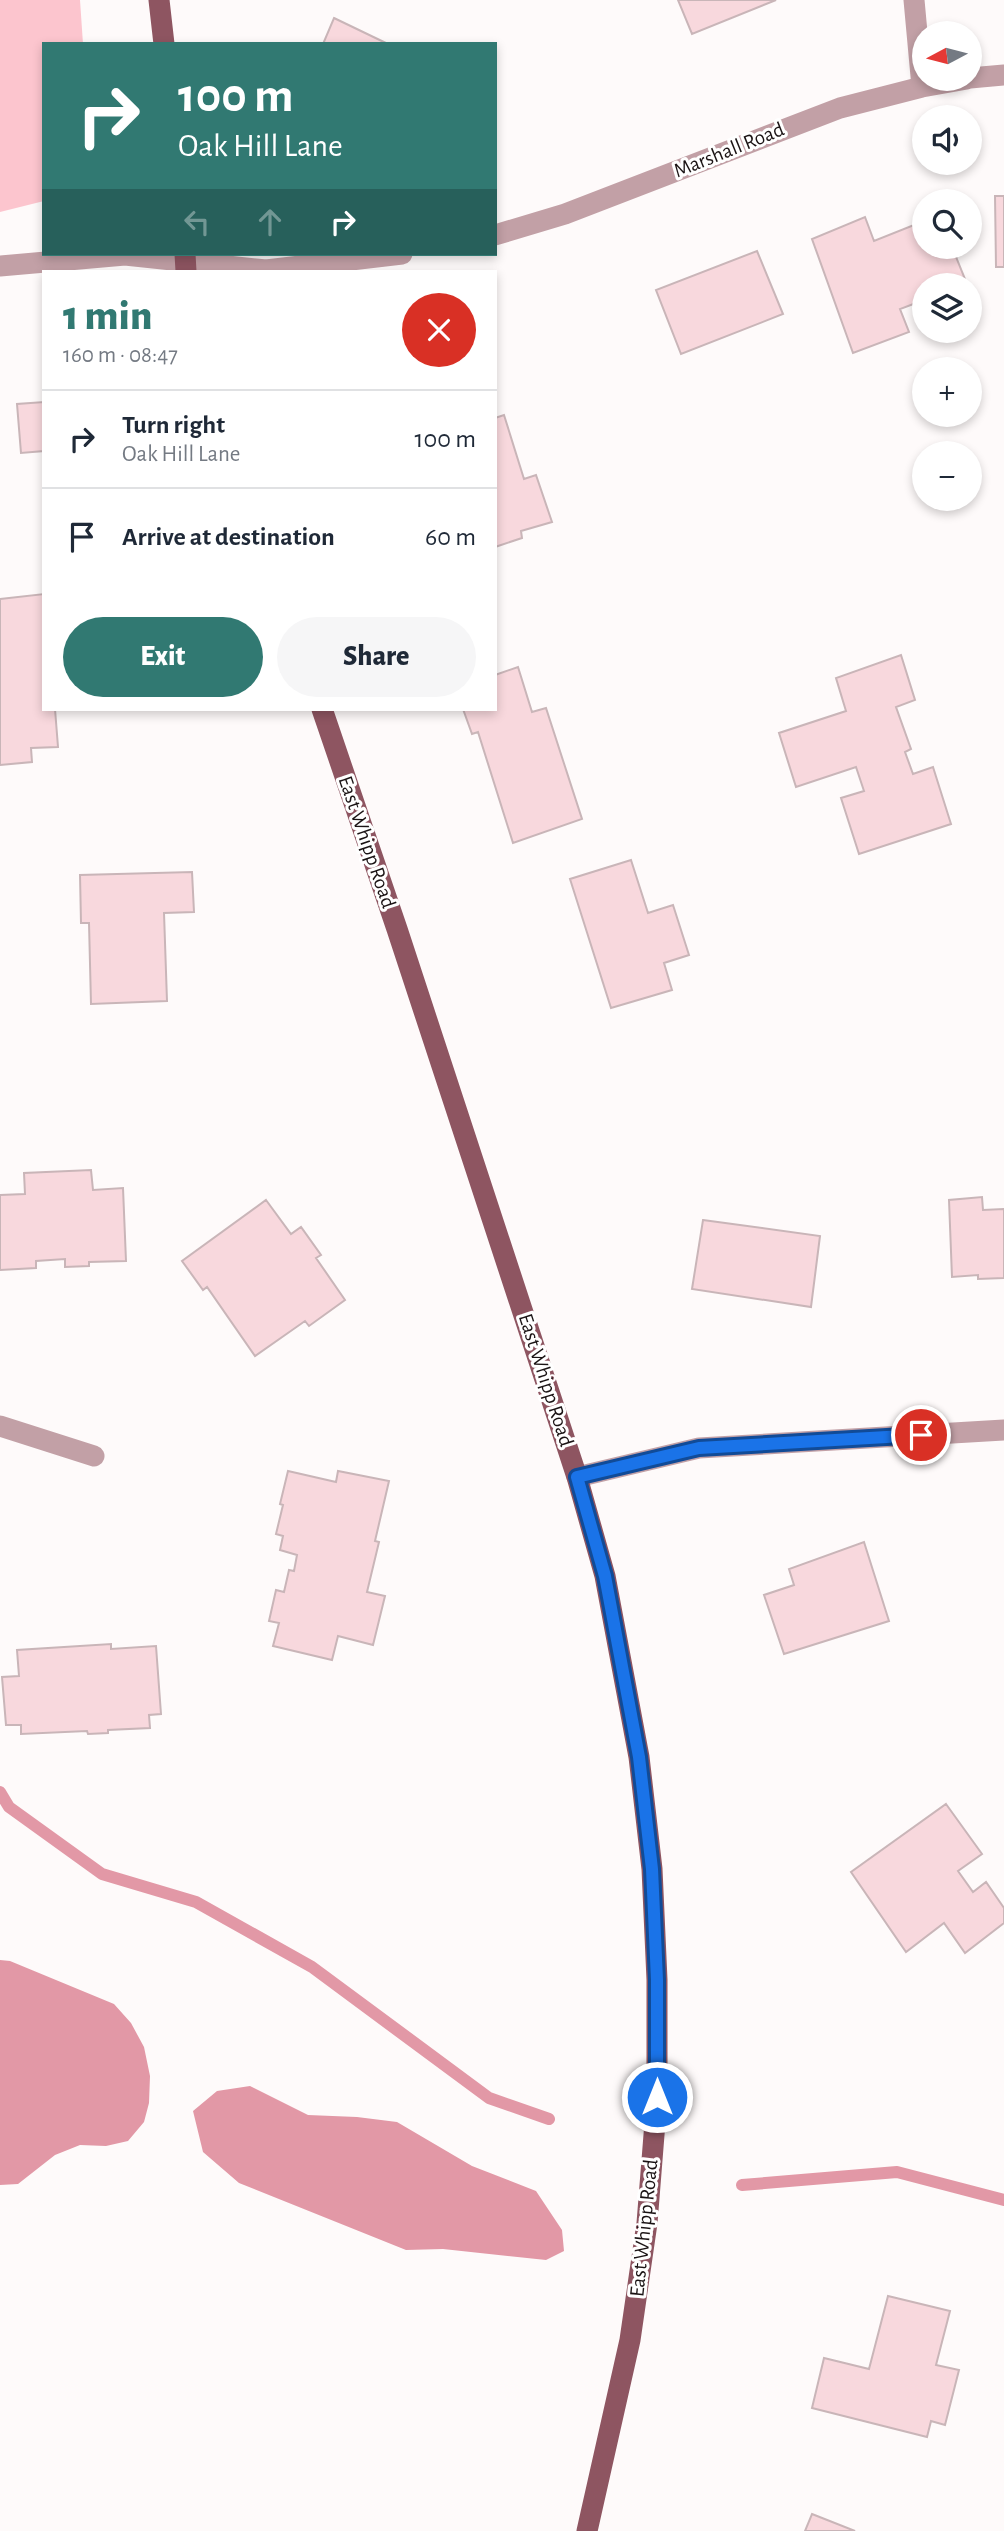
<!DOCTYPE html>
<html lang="en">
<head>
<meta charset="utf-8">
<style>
  :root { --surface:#fff; --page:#f6f6f7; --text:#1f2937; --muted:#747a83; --line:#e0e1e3; --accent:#317972 }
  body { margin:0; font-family:"Alegreya Sans",sans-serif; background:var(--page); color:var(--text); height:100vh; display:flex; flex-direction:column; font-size:26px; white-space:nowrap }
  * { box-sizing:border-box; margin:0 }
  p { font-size:23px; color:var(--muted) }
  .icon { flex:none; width:38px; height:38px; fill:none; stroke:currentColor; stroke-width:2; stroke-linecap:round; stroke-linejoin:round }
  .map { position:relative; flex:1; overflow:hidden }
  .drawer { position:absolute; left:42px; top:270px; width:455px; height:441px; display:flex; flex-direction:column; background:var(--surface); border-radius:0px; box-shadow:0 4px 10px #0003 }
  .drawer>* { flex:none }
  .banner { position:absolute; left:42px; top:42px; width:455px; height:214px; border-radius:0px; box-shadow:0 4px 10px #0003; background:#317972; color:#fff; overflow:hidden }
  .needle { width:46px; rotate:263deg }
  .tools { position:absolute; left:912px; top:21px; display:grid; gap:14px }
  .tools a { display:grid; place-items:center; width:70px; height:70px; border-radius:50%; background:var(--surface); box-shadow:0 4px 10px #0003; font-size:35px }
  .pin { position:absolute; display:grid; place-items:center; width:60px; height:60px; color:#fff; margin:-30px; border:4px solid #fff; border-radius:50%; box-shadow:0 2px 7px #0007 }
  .me { position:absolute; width:77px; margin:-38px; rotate:0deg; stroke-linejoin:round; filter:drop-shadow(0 0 5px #0008) }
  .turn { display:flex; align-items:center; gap:24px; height:147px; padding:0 21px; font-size:32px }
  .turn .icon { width:91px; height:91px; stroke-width:2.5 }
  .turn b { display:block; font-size:49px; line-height:60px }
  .lanes { display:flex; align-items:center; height:66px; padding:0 21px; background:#0003; justify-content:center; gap:35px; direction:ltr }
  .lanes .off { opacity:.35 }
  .round { display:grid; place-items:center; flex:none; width:74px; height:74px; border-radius:37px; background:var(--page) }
  .overview { display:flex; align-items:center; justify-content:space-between; height:119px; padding:0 21px }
  h1 { font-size:42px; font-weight:800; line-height:52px; color:var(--accent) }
  .action { display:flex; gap:14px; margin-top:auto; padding:14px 21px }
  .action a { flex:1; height:80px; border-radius:42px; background:var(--accent); color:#fff; font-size:28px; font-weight:800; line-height:80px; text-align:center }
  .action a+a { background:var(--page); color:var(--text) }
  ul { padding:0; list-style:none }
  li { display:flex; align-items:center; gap:21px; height:98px; padding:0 21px; border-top:2px solid var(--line) }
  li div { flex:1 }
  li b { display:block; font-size:26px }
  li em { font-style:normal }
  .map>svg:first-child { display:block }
</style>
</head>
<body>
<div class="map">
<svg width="1004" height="2531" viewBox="0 0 1004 2531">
  <rect width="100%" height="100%" fill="#fefafa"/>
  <!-- green -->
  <path fill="#fcc5ce" d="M0,0H80L83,44H44V201L0,212Z"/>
  <!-- water -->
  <path fill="#e298a6" d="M0,1960L10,1961L114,2004L131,2023L144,2047L150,2076L149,2103L144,2122L128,2141L106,2146L80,2145L55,2155L18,2184L0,2185Z
    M250,2086L308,2115L357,2117L397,2122L472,2166L536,2191L562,2230L564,2251L546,2260L443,2249L406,2250L239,2183L203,2152L193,2111L217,2091Z"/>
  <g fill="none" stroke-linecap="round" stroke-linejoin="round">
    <!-- stream -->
    <path stroke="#e298a6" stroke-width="12" d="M0,1792L9,1807L102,1874L196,1902L312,1967L489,2098L549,2119
      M742,2185L897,2172L1004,2200"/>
  </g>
  <!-- building -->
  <path fill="#f8d8dd" stroke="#c9b5b8" stroke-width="2" d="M678,0H776L692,34Z
    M334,18L388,44H323Z
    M995,196H1004V267H996Z
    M865,217L874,241L924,221V247H952L967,284L924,285V300L900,309L909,332L853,353L812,239Z
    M757,251L783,314L681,354L656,290Z
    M44,402V451L21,453L17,404Z
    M504,415L524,479L536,475L552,522L521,531L522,538L495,547V418Z
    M44,594V709H55L58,747L31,748L32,762L0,765V599Z
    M901,655L915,700L896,707L911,749L905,752L913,774L933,767L951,824L859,854L841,798L864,791L856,767L796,787L779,733L846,711L836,678Z
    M518,667L532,712L546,708L582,819L513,843L478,732L472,734L463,709H495V675Z
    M631,860L648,913L673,905L689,955L664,963L672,990L611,1008L570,879Z
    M192,872L194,912L164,913L167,1001L91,1004L89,923H81L80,875Z
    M91,1170L93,1190L123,1188L126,1261L89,1262V1266L65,1267V1259L36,1261V1268L0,1270V1195L25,1194L24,1173Z
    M982,1197L983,1210L1004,1209V1278L978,1279V1275L952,1277L949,1200Z
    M266,1200L291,1234L301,1227L321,1255L316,1258L345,1300L309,1326L305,1321L255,1356L207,1287L203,1290L182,1261Z
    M703,1220L820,1236L811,1307L692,1289Z
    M288,1471L336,1482L338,1471L389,1481L375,1541L379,1542L367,1592L385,1596L373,1645L338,1636L332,1660L273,1646L279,1623L269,1621L276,1590L284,1592L289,1570L294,1571L297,1555L280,1550L283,1536L276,1534L283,1505L280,1504Z
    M864,1542L889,1621L784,1654L764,1595L794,1585L789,1569Z
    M111,1644V1649L156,1646L161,1714L149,1715L150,1728L108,1730V1733L88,1734L87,1731L21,1734V1725H6L2,1677L19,1676L17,1650Z
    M946,1804L982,1854L958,1871L973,1892L986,1882L1004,1908V1923L965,1953L944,1923L906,1952L851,1872Z
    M888,2296L950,2311L936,2365L959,2370L945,2425L931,2421L927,2437L812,2408L824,2358L869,2369Z
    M812,2514L855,2531H805Z"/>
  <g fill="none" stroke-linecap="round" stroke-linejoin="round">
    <!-- minor -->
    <path stroke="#c2a0a6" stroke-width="21" d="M914,0L922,87
      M970,78L1004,75
      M495,235L565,214L840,108L922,87L967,79
      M0,266L125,255L266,270L402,254
      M0,1426L94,1456
      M577,1477L699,1448L1004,1430"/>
    <!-- major -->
    <path stroke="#8e5561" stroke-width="21" d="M159,0L164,44
      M185,254L186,271
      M322,709L397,929L577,1477L605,1576L639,1757L652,1869L657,1980V2097L647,2223L630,2340L587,2531"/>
  </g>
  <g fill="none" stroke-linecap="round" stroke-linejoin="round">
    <defs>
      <path id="route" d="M657,2097V1980L652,1869L639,1757L605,1576L577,1477L699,1448L921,1435"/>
    </defs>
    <!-- route casing -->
    <use href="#route" stroke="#114b97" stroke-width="18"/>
    <!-- route -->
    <use href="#route" stroke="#1a73e8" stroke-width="12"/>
  </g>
  <g text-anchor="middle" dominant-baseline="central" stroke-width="6" stroke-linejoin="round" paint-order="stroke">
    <!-- street labels -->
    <g font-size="21" fill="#1a1314" stroke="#fff">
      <text transform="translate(729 150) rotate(-22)">Marshall Road</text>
      <text transform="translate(367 842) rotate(71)">East Whipp Road</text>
      <text transform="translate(546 1380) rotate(72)">East Whipp Road</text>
      <text transform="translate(644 2228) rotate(-84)">East Whipp Road</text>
    </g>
  </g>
</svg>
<div class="tools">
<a><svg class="needle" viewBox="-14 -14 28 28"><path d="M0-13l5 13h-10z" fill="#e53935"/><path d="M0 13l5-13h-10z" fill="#747a83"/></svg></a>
<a><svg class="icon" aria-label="sound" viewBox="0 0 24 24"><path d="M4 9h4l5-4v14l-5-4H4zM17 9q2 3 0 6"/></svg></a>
<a><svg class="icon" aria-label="search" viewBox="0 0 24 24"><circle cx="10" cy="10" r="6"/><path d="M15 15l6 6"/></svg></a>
<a><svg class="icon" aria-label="layers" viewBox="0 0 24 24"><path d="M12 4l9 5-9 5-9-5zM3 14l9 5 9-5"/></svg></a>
<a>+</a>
<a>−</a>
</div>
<div class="pin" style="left:921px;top:1435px;background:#d93025"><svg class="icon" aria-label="arrive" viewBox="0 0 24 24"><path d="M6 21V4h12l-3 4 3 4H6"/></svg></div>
<svg class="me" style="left:657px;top:2097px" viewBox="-20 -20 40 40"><circle r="17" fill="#1a73e8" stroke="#fff" stroke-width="3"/><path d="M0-11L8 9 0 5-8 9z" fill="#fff"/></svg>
<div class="banner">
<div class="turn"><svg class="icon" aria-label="right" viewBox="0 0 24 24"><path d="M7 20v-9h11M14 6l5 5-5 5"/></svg><div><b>100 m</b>Oak Hill Lane</div></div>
<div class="lanes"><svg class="icon off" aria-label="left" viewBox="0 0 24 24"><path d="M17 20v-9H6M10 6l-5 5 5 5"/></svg><svg class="icon off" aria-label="ahead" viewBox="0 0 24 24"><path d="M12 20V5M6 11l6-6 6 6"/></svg><svg class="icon" aria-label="right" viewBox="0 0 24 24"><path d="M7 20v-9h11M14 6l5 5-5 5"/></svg></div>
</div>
<section class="drawer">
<div class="overview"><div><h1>1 min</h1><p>160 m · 08:47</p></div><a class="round" style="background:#d93025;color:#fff"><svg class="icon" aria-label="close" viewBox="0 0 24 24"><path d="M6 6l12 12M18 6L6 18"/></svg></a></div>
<ul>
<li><svg class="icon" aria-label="right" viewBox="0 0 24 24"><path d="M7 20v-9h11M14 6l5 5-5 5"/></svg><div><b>Turn right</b><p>Oak Hill Lane</p></div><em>100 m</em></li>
<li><svg class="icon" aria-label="arrive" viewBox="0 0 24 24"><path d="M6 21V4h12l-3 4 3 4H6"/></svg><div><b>Arrive at destination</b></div><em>60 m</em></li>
</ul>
<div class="action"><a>Exit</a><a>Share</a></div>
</section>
</div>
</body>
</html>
